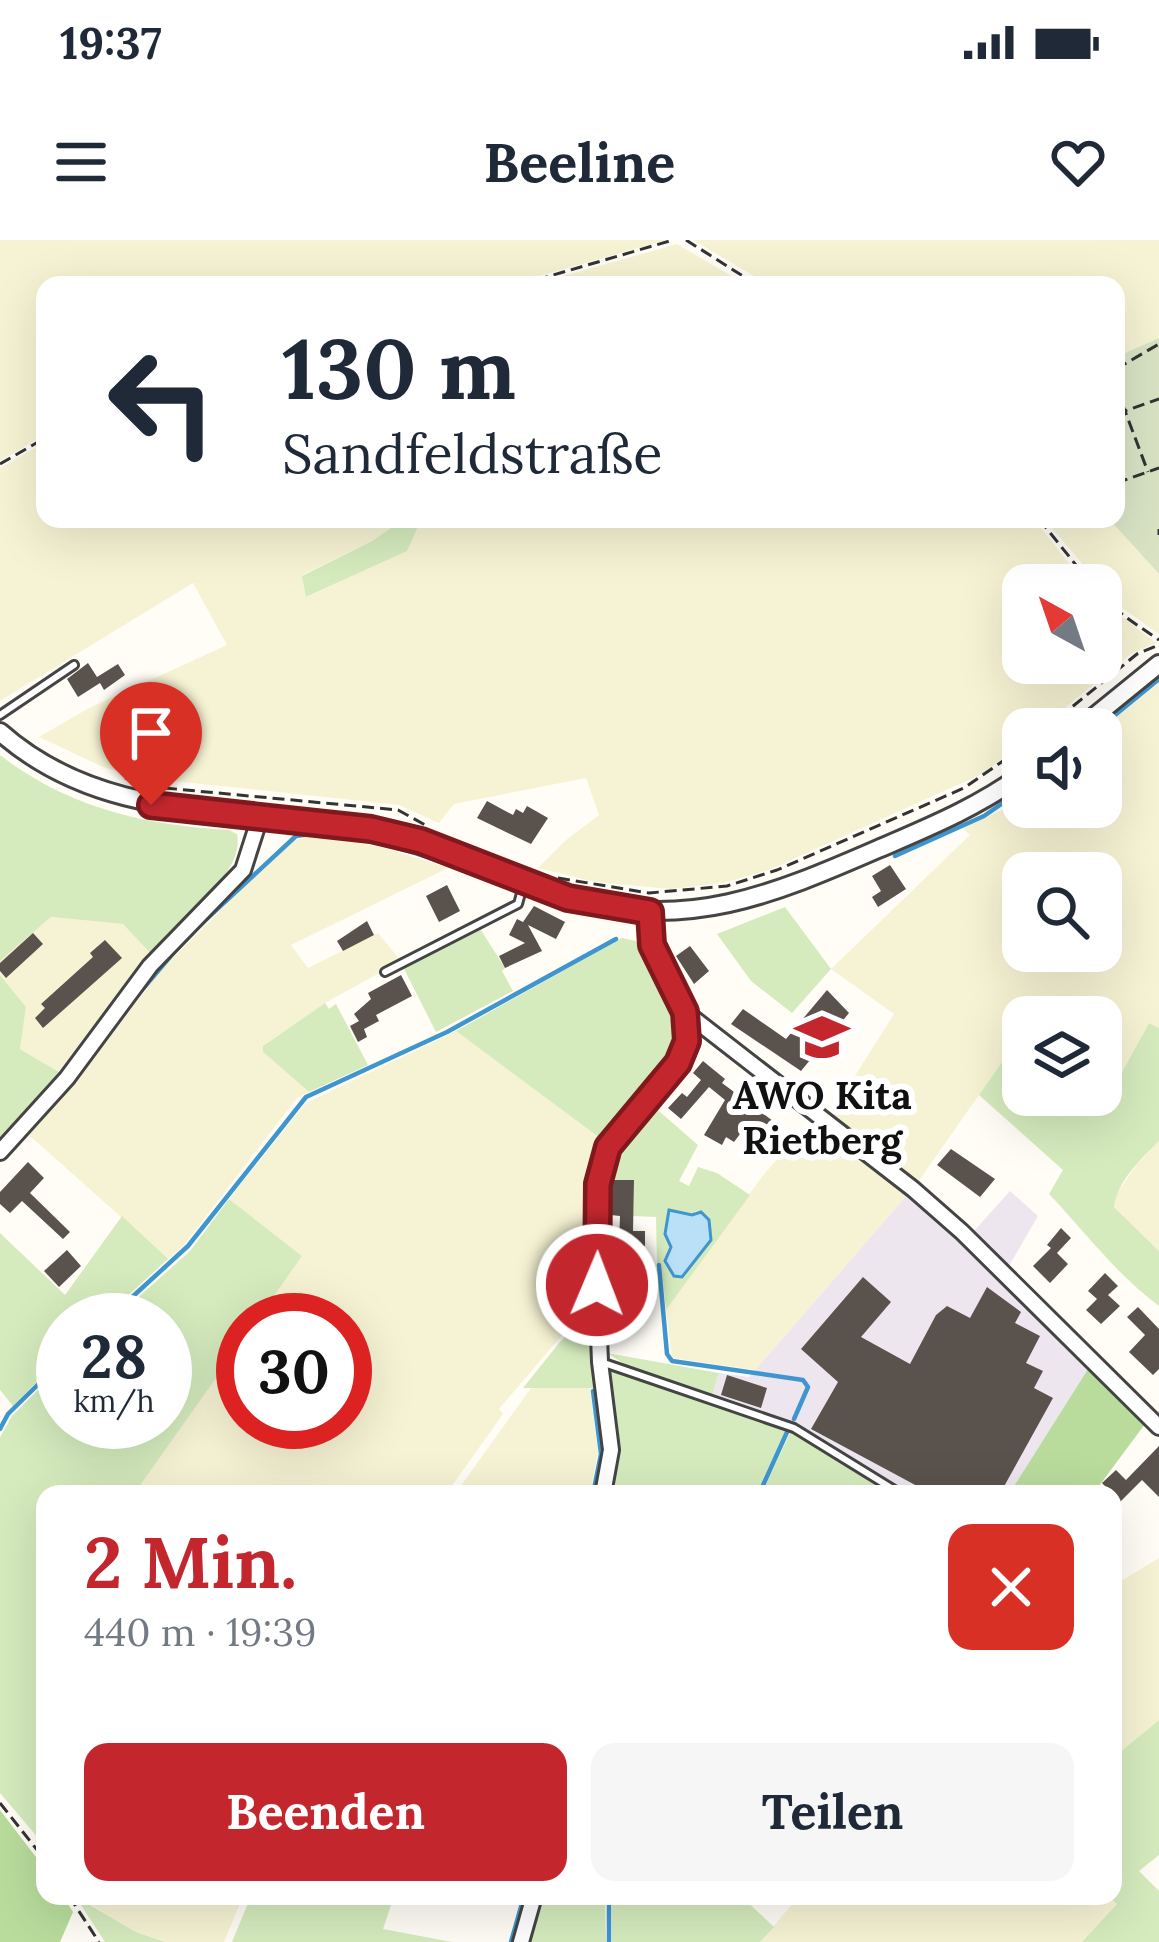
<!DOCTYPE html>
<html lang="de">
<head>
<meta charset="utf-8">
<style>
  :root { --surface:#fff; --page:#f6f6f7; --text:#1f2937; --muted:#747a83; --accent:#c4262e }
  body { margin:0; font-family:Lora,serif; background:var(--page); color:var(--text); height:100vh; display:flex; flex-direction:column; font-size:45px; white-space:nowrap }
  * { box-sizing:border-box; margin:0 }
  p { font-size:39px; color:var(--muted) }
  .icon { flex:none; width:66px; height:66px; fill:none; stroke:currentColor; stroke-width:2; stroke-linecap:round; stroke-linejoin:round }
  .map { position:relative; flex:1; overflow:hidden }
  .drawer { position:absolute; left:36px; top:1245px; width:1086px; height:420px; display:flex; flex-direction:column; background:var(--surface); border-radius:24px; box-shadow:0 12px 48px #0002 }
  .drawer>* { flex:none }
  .hud { position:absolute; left:36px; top:36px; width:1089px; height:252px; border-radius:24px; box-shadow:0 12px 48px #0002; background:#fff; color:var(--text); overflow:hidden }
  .needle { width:78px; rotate:320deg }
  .fabs { position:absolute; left:1002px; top:324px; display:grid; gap:24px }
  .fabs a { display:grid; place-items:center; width:120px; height:120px; border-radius:24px; background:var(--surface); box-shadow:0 12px 48px #0002; font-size:60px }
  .speed { position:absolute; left:36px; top:1053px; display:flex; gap:24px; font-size:60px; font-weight:700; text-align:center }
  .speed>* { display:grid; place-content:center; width:156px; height:156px; border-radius:50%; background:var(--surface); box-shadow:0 12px 48px #0002; line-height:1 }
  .speed small { font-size:30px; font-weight:400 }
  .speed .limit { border:18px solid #d22; background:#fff; color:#111 }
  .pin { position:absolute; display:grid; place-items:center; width:102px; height:102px; color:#fff; margin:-123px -51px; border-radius:50% 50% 50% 0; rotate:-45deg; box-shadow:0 0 12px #0007 }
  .pin .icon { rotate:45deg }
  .me { position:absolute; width:132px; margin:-66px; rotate:1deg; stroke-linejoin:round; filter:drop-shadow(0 0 9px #0008) }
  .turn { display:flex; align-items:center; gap:42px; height:252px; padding:0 48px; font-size:54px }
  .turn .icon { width:156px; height:156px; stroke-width:2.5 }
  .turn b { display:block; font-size:84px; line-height:102px }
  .round { display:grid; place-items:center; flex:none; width:126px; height:126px; border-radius:24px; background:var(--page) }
  .headline { display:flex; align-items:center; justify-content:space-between; height:204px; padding:0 48px }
  h1 { font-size:72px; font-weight:700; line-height:90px; color:var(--accent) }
  .action { display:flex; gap:24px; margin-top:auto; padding:24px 48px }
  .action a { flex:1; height:138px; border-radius:24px; background:var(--accent); color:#fff; font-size:48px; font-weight:700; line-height:138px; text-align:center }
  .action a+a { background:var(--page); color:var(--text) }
  .status { display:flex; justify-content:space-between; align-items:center; height:84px; padding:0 60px; background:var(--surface); direction:ltr }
  .status svg { height:33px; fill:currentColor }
  header { display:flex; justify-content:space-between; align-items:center; height:156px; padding:0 48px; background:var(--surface); font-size:54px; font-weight:700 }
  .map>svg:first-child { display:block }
</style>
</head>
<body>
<div class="status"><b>19:37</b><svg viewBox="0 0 49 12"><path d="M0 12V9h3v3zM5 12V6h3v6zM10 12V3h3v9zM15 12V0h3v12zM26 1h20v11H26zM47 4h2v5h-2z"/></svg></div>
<header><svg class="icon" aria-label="menu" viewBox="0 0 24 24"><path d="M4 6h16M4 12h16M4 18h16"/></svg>Beeline<svg class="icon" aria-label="heart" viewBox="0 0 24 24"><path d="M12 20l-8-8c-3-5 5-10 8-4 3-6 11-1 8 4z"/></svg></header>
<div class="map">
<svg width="1159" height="1702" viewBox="0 0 1159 1702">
  <rect width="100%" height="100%" fill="#fffdf5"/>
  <!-- industrial -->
  <path fill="#eee6ef" d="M1010,951L1038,976L1009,1026L974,991Z
    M906,956L984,1024L1088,1129L1009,1254H889L791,1191L709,1164L719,1133L749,1137Z"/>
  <!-- farmland -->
  <path fill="#f6f3d4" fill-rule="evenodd" d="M0,0H666L508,45H45V195L0,221Z
    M693,0H1159V98L1116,117V45H769Z
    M677,4L747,45H530L567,35Z
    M45,202V279H404L372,301L302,335L307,357L406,311L419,284L435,279H1034L1086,345H1023V423H1101V360L1156,403L1131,414L1039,489H1023V502L984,533L769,630L723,643L671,649L595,642L538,628L566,600L599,575L586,538L454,564L439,583L399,565L145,538L103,527L39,497L89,468L227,405L193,343L0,461V228Z
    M1044,279H1109L1159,334V394L1117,364Z
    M1159,443V788L1149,783L1116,842L1101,833V777H1023V792L918,942L830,875L894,774L831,729L970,595L963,588L1004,569L1023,554V567H1101V490ZM1023,633H1101V711H1023Z
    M311,596L382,607L448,628L291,705L308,728L378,693L401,721L325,763L263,806V812L309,852L297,858L183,1006L168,1019L29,895L74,845L159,732L289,602Z
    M51,677L123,684L151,714L59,832L20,809L26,767L0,735V721Z
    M456,791L604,901L592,942L590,1062L499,1169L503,1174L446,1254H134L243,1100V1182H345V1080H257L302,1016L229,959L306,863Z
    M810,880L906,956L755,1130L672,1118L666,1070L761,938Z
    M1159,901V1011L1114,967L1116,955L1137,924Z
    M531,1148H590L598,1212L590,1254H455Z
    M1159,1318V1480L1113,1518V1346Z
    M77,1656H243L224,1702H165L136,1692Z
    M799,1656H1109L1118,1664L1082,1702H760Z"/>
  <!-- green -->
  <path fill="#d5ebbd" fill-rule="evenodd" d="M404,279H435L419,284L407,311L306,357L302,336L372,301Z
    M0,515C68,568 145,585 229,590L237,594C246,638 172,679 151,714L123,684L51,677L0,721Z
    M785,667L831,729L792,773L751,741L717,694Z
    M479,687L505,728L502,731L513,751L436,792L403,727Z
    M622,698L640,702C657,737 688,779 673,818L604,901L456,791Z
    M0,735L26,767L20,809L59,832L0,897Z
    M325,763L329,769L336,764L368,825L309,852L263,812V806Z
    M1149,783L1159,788V901C1141,919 1118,940 1114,967L1159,1011V1066C1117,1035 1086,993 1049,954L1063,930L979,855L1023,792V855H1101V833L1117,841Z
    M653,866L698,905L679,941L689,946L698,927L717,933L750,955L666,1070L661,1023H657L656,977L633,976L634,941L607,940L615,911ZM696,971L709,980L710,1000L665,1021Z
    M229,959L302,1016L257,1080H243V1100L134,1254H45V1606L0,1553V1197L12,1176L63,1125V1182H165V1080H113L190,1011Z
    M122,976L168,1019L101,1080H63V1115L13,1166L0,1150V993L65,1055Z
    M591,1073L596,1148H523L559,1103Z
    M607,1113L719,1133L712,1155L629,1127Z
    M614,1130L786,1190L756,1254H611L618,1212L609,1133Z
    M791,1191L889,1254H761Z
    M1159,1480V1615L1139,1631L1159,1651V1702H1082L1117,1664L1109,1656H1113V1518Z
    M75,1656L136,1692L165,1702H105Z
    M251,1656H394L383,1689L452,1702H232Z
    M541,1656H605L606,1702H529Z
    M612,1656H741L774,1687L760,1702H612Z"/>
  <!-- forest -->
  <path fill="#b9dc9c" d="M1088,1129L1145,1184L1093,1254H1009Z
    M0,1570L45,1629V1656H63L73,1672L60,1702H0Z"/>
  <!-- cemetery -->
  <path fill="#d9e3c4" d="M1159,98V334L1109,279H1116V117Z"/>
  <!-- water -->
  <path fill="#b9e0f7" stroke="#3f96cf" stroke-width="3" d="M669,970L692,975L701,972L709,980L711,1000L682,1037L674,1036L665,1021L671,1007L665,994Z"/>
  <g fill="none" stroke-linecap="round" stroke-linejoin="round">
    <!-- stream -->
    <path stroke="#3f96cf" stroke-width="4.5" d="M1098,489L1159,439
      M895,616L984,576L1023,549
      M130,764L186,698L296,596C337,588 388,605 428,617
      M33,886L61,854
      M659,1025L667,1114L672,1121L803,1140L808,1147L794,1179
      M107,1080L188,1006L306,857L447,792L616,699
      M0,1189L8,1174L63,1120
      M593,1254L601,1214L593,1151
      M759,1254L788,1190
      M511,1702L524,1656
      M609,1702V1656"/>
  </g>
  <!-- building -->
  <path fill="#5a524d" d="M88,423L97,437L118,424L125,435L104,450L100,443L78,457L67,439Z
    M487,561L513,575L516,569L523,573L527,566L548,578L531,604L477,578Z
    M890,625L906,649L878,667L872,657L881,651L872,636Z
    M447,645L460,671L439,682L426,656Z
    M534,666L565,682L556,699L528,685L542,711L505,728L499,716L525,703L509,695L517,679L523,682Z
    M367,681L374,695L343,711L337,701Z
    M33,693L43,704L6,738L0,731V723Z
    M105,700L122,718L43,788L35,778L45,768L41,764L93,717L90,713Z
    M690,706L709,731L694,744L676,716Z
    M401,735L412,756L376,775L379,781L364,789L367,797L358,802L350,786L359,781L354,774L371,759L368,753Z
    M827,750L849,773L801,831L731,784L743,769L786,799Z
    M703,821L725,839L722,843L781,887L769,903L751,889L748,894L743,890L734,902L726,897L722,905L704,895L725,860L709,847L681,879L668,868L682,853L687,857L701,840L693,833Z
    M951,909L995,939L980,957L937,925Z
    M28,922L44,938L30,953L70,992L63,999L22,961L10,973L0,964V952Z
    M613,940H634L633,991H645V1006L619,1005L620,976L611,975Z
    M1061,988L1071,998L1057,1013L1068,1024L1050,1043L1033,1026L1051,1008L1047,1005Z
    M67,1010L81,1026L59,1047L44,1031Z
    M1105,1033L1118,1046L1108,1055L1120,1066L1101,1084L1086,1070L1097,1059L1088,1051Z
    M863,1037L891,1062L861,1097L910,1124L936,1075L947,1066L970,1078L987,1047L1021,1072L1015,1083L1040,1096L1026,1123L1043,1131L1034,1148L1053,1158L1002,1250L999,1248L996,1254H932L811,1189L838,1142L801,1109Z
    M1138,1067L1159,1089V1129L1153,1135L1129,1112L1145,1095L1127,1077Z
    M727,1135L767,1148L761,1168L721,1155Z
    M1159,1206V1257L1142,1240L1113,1269V1254L1102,1243L1116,1230L1126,1240Z"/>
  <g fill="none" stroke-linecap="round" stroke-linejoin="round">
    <defs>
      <path id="service" d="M0,475L74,425
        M385,732L518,664L523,646
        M604,1123L794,1188L901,1254"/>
      <path id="minor" d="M650,672L652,705L685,772L913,949L962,992L1159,1187
        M0,912L67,838L150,726L243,630L260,577
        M603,1254L611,1210L600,1122L597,1045L602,926L619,892L678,823L687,801L685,772
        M521,1702L534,1656"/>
      <path id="tertiary" d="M1079,489L1159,424
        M0,492C106,586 243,565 373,589C442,602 503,640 570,659C687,691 772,655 878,609C929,587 978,567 1023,534"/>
    </defs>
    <!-- service casing -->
    <use href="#service" stroke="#444" stroke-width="12"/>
    <!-- minor casing -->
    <use href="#minor" stroke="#444" stroke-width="20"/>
    <!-- tertiary casing -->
    <use href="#tertiary" stroke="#444" stroke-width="22"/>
    <!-- path -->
    <path stroke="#333" stroke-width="3" stroke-dasharray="12 6" stroke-linecap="butt" d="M686,0L757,45
      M519,45L673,0
      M1116,129L1159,104
      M1116,147L1148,232
      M1116,174L1159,159
      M0,224L45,198
      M1116,243L1159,228
      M1039,279L1092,345
      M1159,289V295
      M1101,354L1124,376L1159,400
      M1045,489L1137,414L1159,405
      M125,538L150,545
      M165,548L398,570L427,586
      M558,638L649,653L727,646L777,630L964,548L1023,507
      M0,1563L45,1620
      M69,1656L99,1702"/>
    <!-- service -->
    <use href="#service" stroke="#fff" stroke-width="6"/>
    <!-- minor -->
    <use href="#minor" stroke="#fff" stroke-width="14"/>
    <!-- tertiary -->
    <use href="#tertiary" stroke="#fff" stroke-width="16"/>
  </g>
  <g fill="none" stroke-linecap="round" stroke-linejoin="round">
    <defs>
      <path id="route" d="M151,565L371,589L421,601L568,658L650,672L652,705L685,772L687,801L678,823L608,907L598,944L597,1045"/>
    </defs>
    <!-- route casing -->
    <use href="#route" stroke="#7f191e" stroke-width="30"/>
    <!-- route -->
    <use href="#route" stroke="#c4262e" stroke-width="21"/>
  </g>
  <!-- icons -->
  <defs>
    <symbol id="school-bare" viewBox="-9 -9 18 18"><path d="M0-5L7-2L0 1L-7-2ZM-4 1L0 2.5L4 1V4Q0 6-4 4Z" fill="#c4262e" stroke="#fff" stroke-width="2.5" paint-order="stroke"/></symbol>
  </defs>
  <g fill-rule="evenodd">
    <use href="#school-bare" x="784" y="759" width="76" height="76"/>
  </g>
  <g text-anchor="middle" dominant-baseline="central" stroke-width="12" stroke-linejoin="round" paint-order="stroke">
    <!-- poi labels -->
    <g font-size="39" font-weight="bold" fill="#111" stroke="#fff">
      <text x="822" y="855">AWO Kita<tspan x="822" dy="45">Rietberg</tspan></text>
    </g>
  </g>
</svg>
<div class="fabs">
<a><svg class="needle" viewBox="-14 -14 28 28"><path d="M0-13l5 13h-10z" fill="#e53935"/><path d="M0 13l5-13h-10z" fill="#747a83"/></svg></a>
<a><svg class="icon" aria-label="sound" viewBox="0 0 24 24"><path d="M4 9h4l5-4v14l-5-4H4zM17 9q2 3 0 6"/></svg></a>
<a><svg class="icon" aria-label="search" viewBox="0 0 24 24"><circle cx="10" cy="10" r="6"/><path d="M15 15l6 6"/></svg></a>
<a><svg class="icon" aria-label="layers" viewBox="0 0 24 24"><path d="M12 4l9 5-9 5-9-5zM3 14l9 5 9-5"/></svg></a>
</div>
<div class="speed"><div>28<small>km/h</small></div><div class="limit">30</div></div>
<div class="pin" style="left:151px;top:565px;background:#d93025"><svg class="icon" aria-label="arrive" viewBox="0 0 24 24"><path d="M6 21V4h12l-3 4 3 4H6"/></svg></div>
<svg class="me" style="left:597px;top:1045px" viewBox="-20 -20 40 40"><circle r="17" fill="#c4262e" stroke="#fff" stroke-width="3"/><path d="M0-11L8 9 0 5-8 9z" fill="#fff"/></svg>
<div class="hud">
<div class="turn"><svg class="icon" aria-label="left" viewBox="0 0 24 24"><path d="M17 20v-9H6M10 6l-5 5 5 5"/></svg><div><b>130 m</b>Sandfeldstraße</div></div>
</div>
<section class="drawer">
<div class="headline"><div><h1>2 Min.</h1><p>440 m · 19:39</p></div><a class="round" style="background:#d93025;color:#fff"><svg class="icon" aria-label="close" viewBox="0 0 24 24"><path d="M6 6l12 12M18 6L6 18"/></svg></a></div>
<div class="action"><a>Beenden</a><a>Teilen</a></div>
</section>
</div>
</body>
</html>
